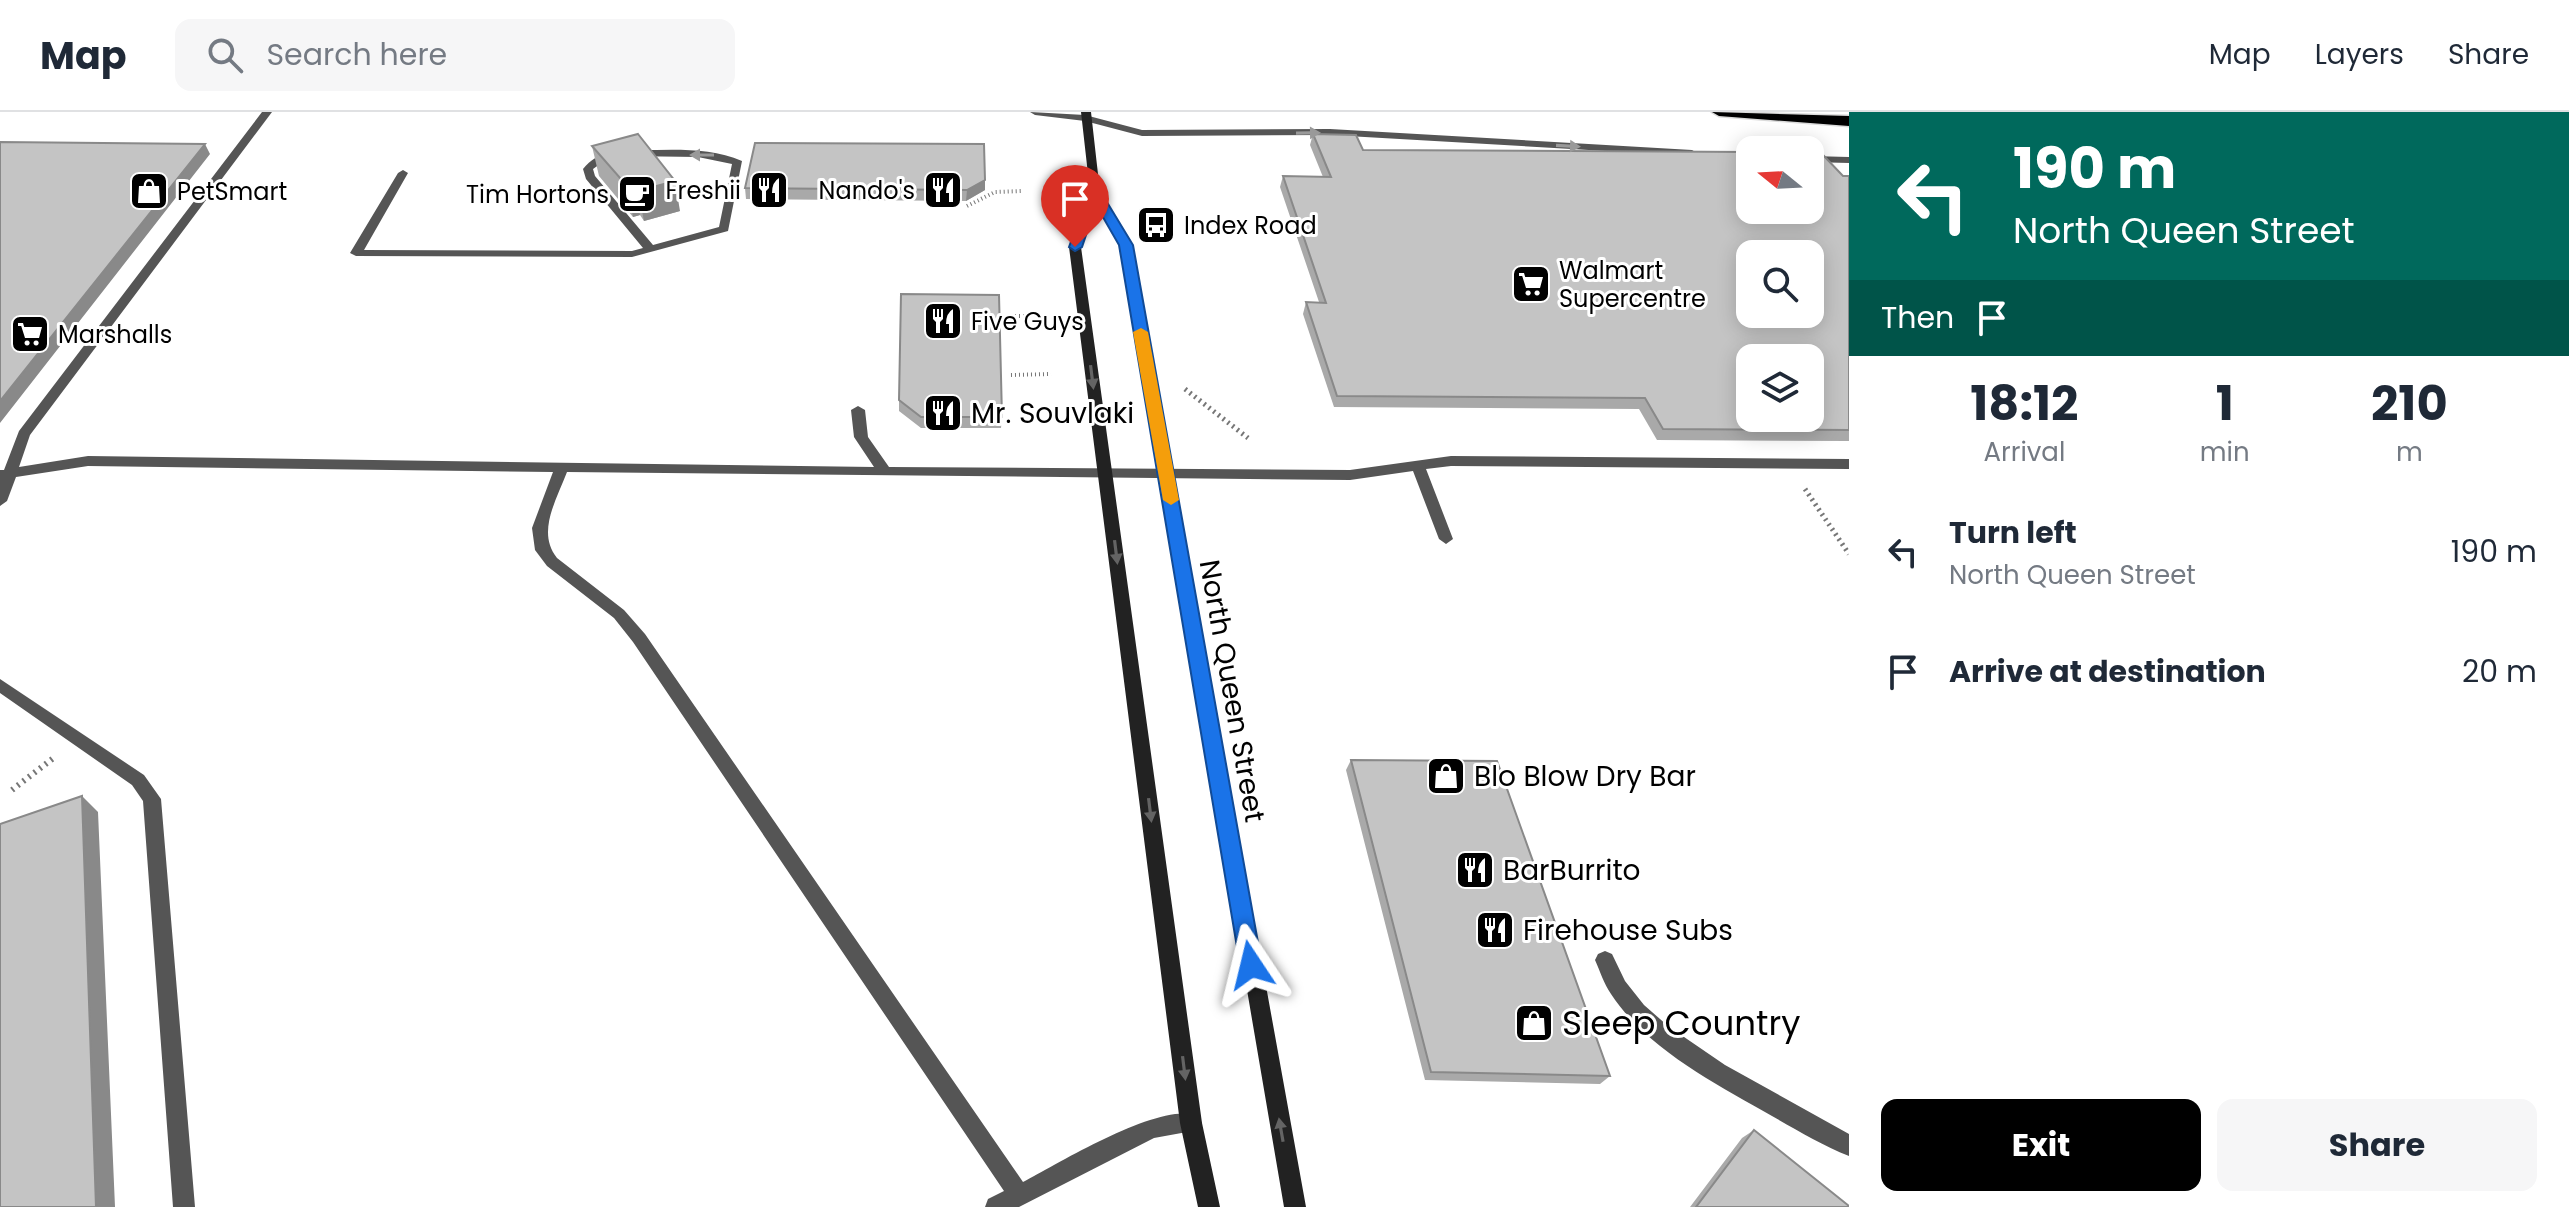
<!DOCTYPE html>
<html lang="en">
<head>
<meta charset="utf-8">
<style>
  :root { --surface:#fff; --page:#f6f6f7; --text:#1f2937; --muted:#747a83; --line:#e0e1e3; --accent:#000 }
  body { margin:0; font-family:Poppins,sans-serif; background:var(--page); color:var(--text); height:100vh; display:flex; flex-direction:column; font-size:30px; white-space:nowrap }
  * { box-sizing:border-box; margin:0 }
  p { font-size:26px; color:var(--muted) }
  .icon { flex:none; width:44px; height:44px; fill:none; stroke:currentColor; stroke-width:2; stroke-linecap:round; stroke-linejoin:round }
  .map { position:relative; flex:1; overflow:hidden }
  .side { display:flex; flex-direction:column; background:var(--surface); width:720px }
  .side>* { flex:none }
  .top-card { background:#00695c; color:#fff; overflow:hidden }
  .needle { width:52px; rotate:288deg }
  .fabs { position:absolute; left:1736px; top:24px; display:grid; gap:16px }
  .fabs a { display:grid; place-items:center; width:88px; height:88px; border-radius:16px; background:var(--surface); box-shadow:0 4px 20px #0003; font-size:40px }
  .pin { position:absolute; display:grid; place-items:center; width:68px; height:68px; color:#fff; margin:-82px -34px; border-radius:50% 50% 50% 0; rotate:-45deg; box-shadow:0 0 8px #0007 }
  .pin .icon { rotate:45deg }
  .me { position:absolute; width:88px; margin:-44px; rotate:350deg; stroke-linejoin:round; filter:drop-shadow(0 0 6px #0008) }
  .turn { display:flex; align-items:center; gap:28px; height:168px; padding:0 32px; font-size:36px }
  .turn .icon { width:104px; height:104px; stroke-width:2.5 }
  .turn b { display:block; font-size:56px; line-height:68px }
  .then { display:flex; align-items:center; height:76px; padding:0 32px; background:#0003; gap:16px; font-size:30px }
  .eta { display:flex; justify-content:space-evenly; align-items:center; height:136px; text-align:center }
  .eta b { font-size:48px; font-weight:700; line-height:56px }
  .primary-button { display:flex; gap:16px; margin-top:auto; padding:16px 32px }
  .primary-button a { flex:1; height:92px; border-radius:16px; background:var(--accent); color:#fff; font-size:32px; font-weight:700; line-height:92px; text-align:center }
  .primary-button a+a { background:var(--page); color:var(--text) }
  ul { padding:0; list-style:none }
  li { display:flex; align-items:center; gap:24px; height:120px; padding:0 32px }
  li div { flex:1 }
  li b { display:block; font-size:30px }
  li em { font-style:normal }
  header { display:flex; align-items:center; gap:48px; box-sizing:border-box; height:112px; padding:0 40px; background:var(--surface); border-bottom:2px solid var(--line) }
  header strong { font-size:38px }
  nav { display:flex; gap:44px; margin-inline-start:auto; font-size:28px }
  .search { width:560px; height:72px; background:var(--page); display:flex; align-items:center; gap:20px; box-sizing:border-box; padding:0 28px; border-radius:16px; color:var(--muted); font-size:30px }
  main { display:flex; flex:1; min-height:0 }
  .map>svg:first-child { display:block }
</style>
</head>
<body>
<header>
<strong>Map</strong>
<div class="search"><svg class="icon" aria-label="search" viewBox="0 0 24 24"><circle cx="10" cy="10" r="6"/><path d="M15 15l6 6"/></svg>Search here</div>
<nav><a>Map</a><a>Layers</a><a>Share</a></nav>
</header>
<main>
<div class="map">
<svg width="1849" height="1095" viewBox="0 0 1849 1095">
  <rect width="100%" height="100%" fill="#fff"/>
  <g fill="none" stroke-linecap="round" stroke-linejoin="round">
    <defs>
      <path id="motorway" d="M1712,0L1849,4V14L1719,4Z"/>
    </defs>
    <!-- motorway casing -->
    <use href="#motorway" stroke="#dbdbdb" stroke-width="3"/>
    <!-- path-far2 -->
    <path stroke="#777" stroke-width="4" stroke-dasharray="1 3" stroke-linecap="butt" d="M967,94L995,80L1022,79
      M1003,204H1042
      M1011,263L1051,262"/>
    <!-- path-far1 -->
    <path stroke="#777" stroke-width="5" stroke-dasharray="2 4" stroke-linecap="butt" d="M1185,277L1248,326
      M1805,377L1849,442"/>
    <!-- path -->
    <path stroke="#777" stroke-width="6" stroke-dasharray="2 5" stroke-linecap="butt" d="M12,678L56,644"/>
    <!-- service -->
    <path fill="#555" fill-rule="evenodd" d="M262,0H272L30,323L19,355L88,344L874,355L854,325L851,298L858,294L865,298L868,325L889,355L1350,358L1451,344L1849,347V357L1451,354L1426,357L1453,427L1446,432L1439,427L1413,359L1350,368L567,360C557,387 536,420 557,446L624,498L645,522L1023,1070C1059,1051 1162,988 1198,1004L1202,1011L1198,1018L1154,1026L1019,1095H985L988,1087L1004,1079L633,530L614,506L547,454L535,438L532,416L553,360L88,354L16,365L7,389L0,394V358H4L19,319Z
      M642,38C674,38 711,35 742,49L728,119L632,145L356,144L350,141L398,61L403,58L408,61L364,138L632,139L643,136L586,67L583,57C598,38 619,38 642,38ZM626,44L698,45L732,52L719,115L653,133L595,64L593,57L607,47Z
      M0,567L144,663L161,687L195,1095H173L143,689L132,673L0,581Z
      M1605,839L1612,842L1625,869L1644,893L1668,914L1725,953L1849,1022V1044C1822,1033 1797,1018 1772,1004C1716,972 1647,937 1611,882C1604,872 1600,859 1595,848L1598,842Z"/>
    <!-- minor -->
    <path fill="#555" fill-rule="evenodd" d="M1030,0L1085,3L1142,18L1330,17L1692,38L1697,41L1692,44L1330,23L1142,24L1085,9L1035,3Z
      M1810,44L1849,45V51L1810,50Z"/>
    <!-- secondary -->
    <path fill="#222" fill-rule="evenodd" d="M1081,0H1091L1100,80L1132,133L1306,1095H1284L1120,133L1096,92L1081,135L1202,1011L1220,1095H1198L1180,1011L1069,135L1090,80Z"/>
    <!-- motorway -->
    <use href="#motorway" fill="#000" fill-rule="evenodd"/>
  </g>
  <!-- wall -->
  <path fill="#a9a9a9" d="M1313,22L1363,38L1849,64V329L1657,328L1639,297L1334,295L1303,202L1306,190H1319L1280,75L1283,64L1323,65L1310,33Z
    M592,34L680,99L644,109L640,103L633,105L599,64Z
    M985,68V78L966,89L746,87L745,76Z
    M899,288L1002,305L1001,316H921L899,299Z
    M1351,648L1610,964L1600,972L1425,968L1346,658Z
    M1754,1018L1849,1095H1690L1742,1026Z"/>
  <!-- shaded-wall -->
  <path fill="#898989" d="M205,32L210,42L0,311V289Z
    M985,68V78L966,89L967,78Z
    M675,69L680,99L644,109L638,79Z
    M634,73L640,103L633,105L627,74Z
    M82,684L98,700L115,1095H96Z"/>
  <!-- building -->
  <path fill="#c4c4c4" stroke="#898989" stroke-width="2" fill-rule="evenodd" d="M638,22L675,69L638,79L634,73L627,74L592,34Z
    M1313,22L1356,23L1363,38L1750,40V98H1810V40L1823,43L1843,64H1849V318L1663,317L1645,286L1337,284L1306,190L1326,191L1283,64L1331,65ZM1750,142H1810V202H1750ZM1750,246H1810V306H1750Z
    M0,30L205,32L0,289Z
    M755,31L984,32L985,68L967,78L745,76Z
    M901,182L999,183L1002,305H921L899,288Z
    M1351,648L1497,649L1610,964L1431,960Z
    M82,684L96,1095H0V712Z
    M1754,1018L1849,1094V1095H1696Z"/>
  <!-- one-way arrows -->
  <defs><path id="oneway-solid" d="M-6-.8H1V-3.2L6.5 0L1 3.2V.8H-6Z" transform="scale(2)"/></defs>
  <g fill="#999">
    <use href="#oneway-solid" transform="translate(1308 21) rotate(-1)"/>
    <use href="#oneway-solid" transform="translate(1568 34) rotate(3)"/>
    <use href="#oneway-solid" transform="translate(702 43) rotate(-180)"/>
  </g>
  <g fill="#646464">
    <use href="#oneway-solid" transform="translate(1092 265) rotate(83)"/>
    <use href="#oneway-solid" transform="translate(1116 440) rotate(83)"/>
    <use href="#oneway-solid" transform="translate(1150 698) rotate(83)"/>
    <use href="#oneway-solid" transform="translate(1184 956) rotate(83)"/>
    <use href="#oneway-solid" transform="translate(1281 1018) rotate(-100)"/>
  </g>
  <!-- route -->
  <path fill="#1a73e8" stroke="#114b97" stroke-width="2" d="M1090,77H1099L1133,133L1262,853L1259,860L1251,863L1243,860L1240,853L1119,133L1096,93L1082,135L1075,139L1069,135Z"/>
  <!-- slow -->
  <path fill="#f59e0b" d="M1141,216L1148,220L1179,388L1171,393L1163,388L1133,220Z"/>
  <!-- icons -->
  <defs>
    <symbol id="restaurant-square" viewBox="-11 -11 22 22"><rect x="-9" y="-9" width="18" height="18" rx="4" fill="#000" stroke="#fff"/><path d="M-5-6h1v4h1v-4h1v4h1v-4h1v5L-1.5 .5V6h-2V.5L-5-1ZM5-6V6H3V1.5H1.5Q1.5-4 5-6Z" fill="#fff"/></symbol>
    <symbol id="shop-square" viewBox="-11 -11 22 22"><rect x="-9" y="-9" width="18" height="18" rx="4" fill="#000" stroke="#fff"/><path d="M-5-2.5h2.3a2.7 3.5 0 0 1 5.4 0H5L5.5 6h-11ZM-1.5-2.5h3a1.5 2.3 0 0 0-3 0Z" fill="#fff"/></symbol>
    <symbol id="cafe-square" viewBox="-11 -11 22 22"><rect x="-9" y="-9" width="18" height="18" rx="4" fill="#000" stroke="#fff"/><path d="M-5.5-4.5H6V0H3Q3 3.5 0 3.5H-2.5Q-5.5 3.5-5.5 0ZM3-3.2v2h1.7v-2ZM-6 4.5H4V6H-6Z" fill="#fff"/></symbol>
    <symbol id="bus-square" viewBox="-11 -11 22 22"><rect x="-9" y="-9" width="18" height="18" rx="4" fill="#000" stroke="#fff"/><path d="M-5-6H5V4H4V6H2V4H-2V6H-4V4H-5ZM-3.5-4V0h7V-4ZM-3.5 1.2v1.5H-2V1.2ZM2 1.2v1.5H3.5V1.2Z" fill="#fff"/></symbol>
    <symbol id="supermarket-square" viewBox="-11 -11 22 22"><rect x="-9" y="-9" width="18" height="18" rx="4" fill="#000" stroke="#fff"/><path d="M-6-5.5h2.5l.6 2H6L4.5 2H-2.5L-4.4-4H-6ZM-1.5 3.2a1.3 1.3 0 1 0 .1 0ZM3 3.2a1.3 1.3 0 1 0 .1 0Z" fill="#fff"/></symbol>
  </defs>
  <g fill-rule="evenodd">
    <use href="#restaurant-square" x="747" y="56" width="44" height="44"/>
    <use href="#restaurant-square" x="921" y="56" width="44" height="44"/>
    <use href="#shop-square" x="127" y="57" width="44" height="44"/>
    <use href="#cafe-square" x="615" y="60" width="44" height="44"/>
    <use href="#bus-square" x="1134" y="91" width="44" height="44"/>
    <use href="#supermarket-square" x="1509" y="150" width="44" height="44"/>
    <use href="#restaurant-square" x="921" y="187" width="44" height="44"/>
    <use href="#supermarket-square" x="8" y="200" width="44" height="44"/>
    <use href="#restaurant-square" x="921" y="279" width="44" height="44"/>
    <use href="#shop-square" x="1424" y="642" width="44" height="44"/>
    <use href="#restaurant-square" x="1453" y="736" width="44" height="44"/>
    <use href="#restaurant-square" x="1473" y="796" width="44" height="44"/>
    <use href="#shop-square" x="1512" y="889" width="44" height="44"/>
  </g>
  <g text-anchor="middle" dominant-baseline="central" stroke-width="6" stroke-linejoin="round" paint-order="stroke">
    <!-- far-poi labels -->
    <g font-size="24" fill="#000" stroke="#fff" text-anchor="start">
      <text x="741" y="78" text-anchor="end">Freshii</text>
      <text x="915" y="78" text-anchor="end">Nando's</text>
      <text x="177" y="79">PetSmart</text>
      <text x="609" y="82" text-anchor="end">Tim Hortons</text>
      <text x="1184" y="113">Index Road</text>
      <text x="1559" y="158">Walmart<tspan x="1559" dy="28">Supercentre</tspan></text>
      <text x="971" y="209">Five Guys</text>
      <text x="58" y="222">Marshalls</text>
    </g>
    <!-- poi labels -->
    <g font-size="28" fill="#000" stroke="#fff" text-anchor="start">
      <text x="971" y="301">Mr. Souvlaki</text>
      <text x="1474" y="664">Blo Blow Dry Bar</text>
      <text x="1503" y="758">BarBurrito</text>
      <text x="1523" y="818">Firehouse Subs</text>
    </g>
    <!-- street labels -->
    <g font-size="28" fill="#000" stroke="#fff">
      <text transform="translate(1232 579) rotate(80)">North Queen Street</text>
    </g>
    <!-- near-poi labels -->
    <g font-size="34" fill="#000" stroke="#fff" text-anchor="start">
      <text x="1562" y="911">Sleep Country</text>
    </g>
  </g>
</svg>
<div class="fabs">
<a><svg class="needle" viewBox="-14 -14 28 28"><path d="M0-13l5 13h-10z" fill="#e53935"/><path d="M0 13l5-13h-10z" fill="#747a83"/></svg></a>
<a><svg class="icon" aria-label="search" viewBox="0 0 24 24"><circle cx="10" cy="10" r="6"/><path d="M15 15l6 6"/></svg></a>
<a><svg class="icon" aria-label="layers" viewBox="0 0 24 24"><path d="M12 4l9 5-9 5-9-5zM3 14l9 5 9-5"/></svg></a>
</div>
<div class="pin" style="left:1075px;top:135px;background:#d93025"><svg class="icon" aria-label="arrive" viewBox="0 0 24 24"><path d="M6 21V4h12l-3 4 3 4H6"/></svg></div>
<svg class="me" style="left:1251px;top:853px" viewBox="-20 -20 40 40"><path d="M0-17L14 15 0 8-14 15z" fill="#1a73e8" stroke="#fff" stroke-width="4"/></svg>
</div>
<section class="side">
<div class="top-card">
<div class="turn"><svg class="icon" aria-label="left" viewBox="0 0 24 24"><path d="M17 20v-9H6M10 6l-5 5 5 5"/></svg><div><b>190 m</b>North Queen Street</div></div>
<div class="then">Then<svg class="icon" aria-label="arrive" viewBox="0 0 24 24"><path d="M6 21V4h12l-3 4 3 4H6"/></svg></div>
</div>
<div class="eta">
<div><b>18:12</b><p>Arrival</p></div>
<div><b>1</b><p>min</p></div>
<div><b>210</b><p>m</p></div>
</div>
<ul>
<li><svg class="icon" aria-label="left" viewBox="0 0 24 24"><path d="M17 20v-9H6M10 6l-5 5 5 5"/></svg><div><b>Turn left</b><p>North Queen Street</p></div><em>190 m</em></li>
<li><svg class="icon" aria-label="arrive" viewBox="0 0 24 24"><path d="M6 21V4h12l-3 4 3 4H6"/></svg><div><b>Arrive at destination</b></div><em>20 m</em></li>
</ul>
<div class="primary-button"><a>Exit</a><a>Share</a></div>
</section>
</main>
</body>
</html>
